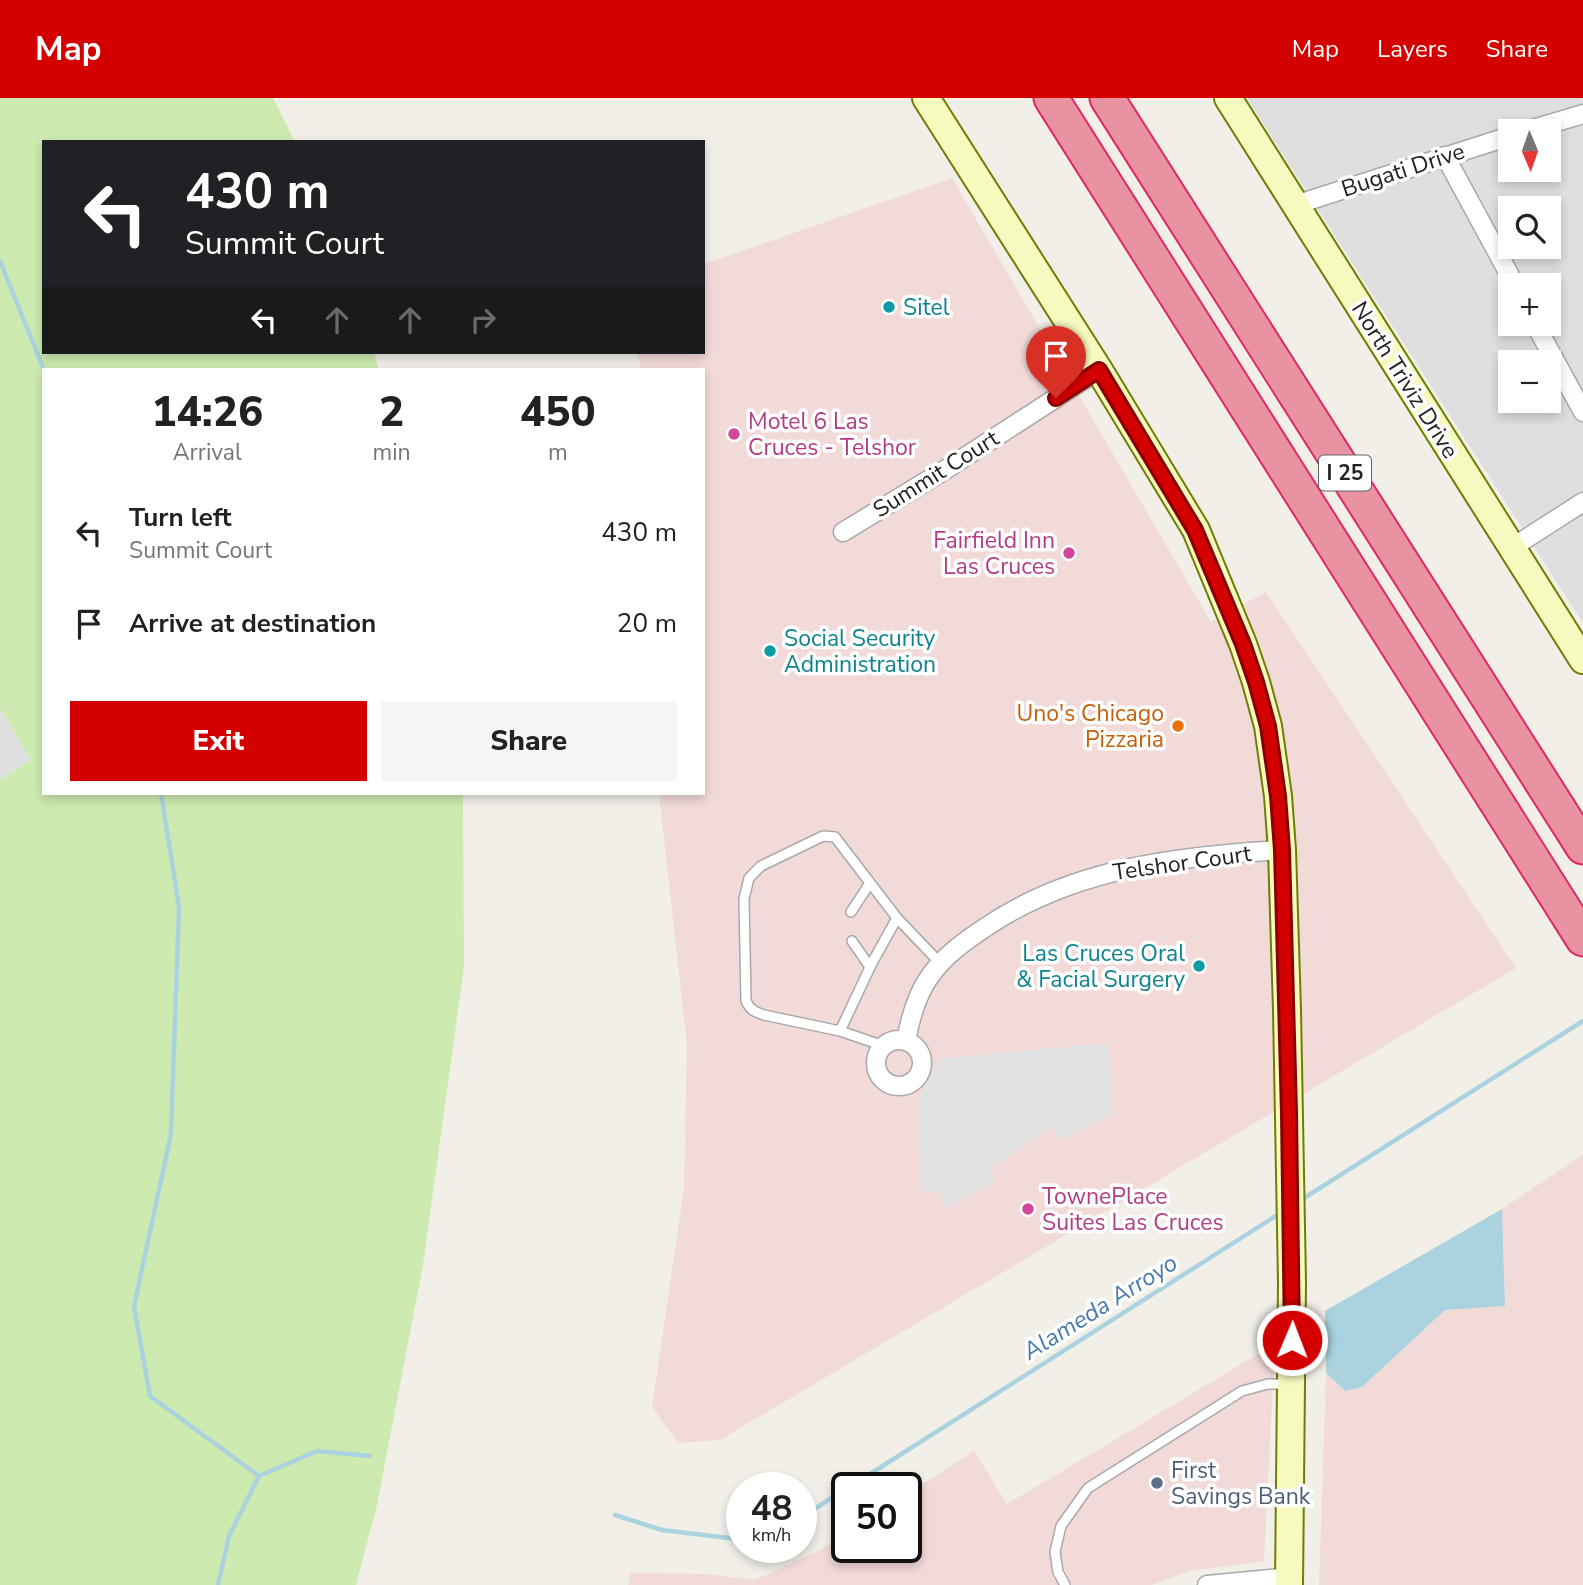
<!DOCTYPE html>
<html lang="en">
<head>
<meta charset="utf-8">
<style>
  :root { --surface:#fff; --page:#f6f6f6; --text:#222; --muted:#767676; --accent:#d40000 }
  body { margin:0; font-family:"Nunito Sans",sans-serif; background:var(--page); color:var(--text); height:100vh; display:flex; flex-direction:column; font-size:26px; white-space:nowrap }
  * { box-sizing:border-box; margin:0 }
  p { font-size:23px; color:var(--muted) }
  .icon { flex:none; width:38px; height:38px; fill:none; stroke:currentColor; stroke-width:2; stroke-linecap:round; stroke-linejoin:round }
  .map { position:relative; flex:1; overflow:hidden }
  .panel { position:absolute; left:42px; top:270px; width:663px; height:427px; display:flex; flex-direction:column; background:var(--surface); border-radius:0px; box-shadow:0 4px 10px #0003 }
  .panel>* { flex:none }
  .banner { position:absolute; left:42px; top:42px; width:663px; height:214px; border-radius:0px; box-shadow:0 4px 10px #0003; background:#202124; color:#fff; overflow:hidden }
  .needle { width:46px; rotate:178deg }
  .tools { position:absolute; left:1498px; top:21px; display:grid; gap:14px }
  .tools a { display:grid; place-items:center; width:63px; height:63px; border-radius:0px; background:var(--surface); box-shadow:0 4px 10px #0003; font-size:35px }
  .speed { position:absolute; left:726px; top:1374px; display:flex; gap:14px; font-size:35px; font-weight:700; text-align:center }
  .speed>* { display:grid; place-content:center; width:91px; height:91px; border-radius:50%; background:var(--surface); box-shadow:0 4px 10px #0003; line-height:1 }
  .speed small { font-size:18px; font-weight:400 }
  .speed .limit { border:4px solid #111; border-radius:10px; background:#fff; color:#111 }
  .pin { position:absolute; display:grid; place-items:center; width:60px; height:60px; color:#fff; margin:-72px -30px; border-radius:50% 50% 50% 0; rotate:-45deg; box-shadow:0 0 7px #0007 }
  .pin .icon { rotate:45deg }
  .me { position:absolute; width:77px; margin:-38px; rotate:1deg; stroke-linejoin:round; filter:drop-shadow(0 0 5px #0008) }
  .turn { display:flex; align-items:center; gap:24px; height:147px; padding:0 28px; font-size:32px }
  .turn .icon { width:91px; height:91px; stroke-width:2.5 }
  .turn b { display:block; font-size:49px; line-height:60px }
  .lanes { display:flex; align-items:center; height:66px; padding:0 28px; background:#0003; justify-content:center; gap:35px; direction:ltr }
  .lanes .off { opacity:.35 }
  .eta { display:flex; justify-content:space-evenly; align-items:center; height:119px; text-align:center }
  .eta b { font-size:42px; font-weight:800; line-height:49px }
  .action { display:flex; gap:14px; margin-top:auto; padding:14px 28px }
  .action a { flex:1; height:80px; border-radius:0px; background:var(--accent); color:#fff; font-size:28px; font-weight:800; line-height:80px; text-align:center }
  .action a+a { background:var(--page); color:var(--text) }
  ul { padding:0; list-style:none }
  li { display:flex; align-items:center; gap:21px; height:91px; padding:0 28px }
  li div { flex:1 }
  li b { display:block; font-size:26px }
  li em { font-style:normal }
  header { display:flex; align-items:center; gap:42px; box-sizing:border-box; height:98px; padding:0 35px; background:var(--accent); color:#fff }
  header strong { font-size:33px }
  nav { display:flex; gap:38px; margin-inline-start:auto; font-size:24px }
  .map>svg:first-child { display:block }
</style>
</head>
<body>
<header>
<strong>Map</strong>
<nav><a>Map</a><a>Layers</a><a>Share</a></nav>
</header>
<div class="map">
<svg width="1583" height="1487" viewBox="0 0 1583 1487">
  <rect width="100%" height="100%" fill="#f2efe9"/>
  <!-- residential -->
  <path fill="#e0dfdf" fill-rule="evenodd" d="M1247,0H1583V525L1253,10ZM1510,33H1549V72H1510ZM1510,110H1549V149H1510ZM1510,187H1549V226H1510ZM1510,264H1549V303H1510Z
    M0,610L31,662L0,682Z"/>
  <!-- commercial -->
  <path fill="#f2dad9" d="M952,80L1211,524L1266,494L1516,870L720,1342L678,1345L652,1309L684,1090L687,946L659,695H704V271H641L637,254H704V166Z
    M1583,1057V1487H1319L1326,1275L1344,1293L1362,1289L1445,1212L1505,1207L1502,1111Z
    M1275,1246L1264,1463L1191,1473L1151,1487H628L630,1475L707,1476L755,1482L820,1452L847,1435V1449H906L907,1396L974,1353L1007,1406Z"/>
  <!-- grass -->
  <path fill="#cdebb0" d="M0,0H273L295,44H44V254H374L378,271H44V695H463L464,869L423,1167L377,1407L356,1487H0V682L31,662L0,610Z"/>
  <!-- parking -->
  <path fill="#e2e2e2" d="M1108,945L1113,1016L1059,1042L1052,1030L990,1071L996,1084L946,1111L940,1094L921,1093L919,998L939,961Z"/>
  <!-- water -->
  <path fill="#aad3df" d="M1502,1111L1505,1208L1445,1212L1362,1289L1345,1293L1326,1275L1325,1213Z"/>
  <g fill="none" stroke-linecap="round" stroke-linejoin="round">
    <!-- stream -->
    <path stroke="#aad3df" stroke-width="4.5" d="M0,163L44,272
      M161,695L179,809L171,1036L134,1208L150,1298L259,1378
      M1301,1102L1583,923
      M848,1390L1282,1114
      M615,1417L662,1432L737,1441L742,1440
      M802,1419L847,1390
      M218,1487L229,1438L259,1378L317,1353L370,1358"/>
    <defs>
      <path id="lane" d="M851,814L870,785
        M852,843L870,869
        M840,933L872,865L897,820
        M884,948L840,933L764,917C755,914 750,912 746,903L744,801L749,780L761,768L823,738L835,739L897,820L941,866
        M1065,1487L1058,1474L1055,1454L1061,1428L1088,1390L1242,1293L1268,1286H1287"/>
      <path id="street" d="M1526,33L1583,16
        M1445,58L1515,187
        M1295,107L1510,38
        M1535,226L1583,314
        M843,434L948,370L1099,272
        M1510,451L1583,404
        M876 965a23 23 0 1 1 46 0a23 23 0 1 1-46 0Z
        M906,943C910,921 917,896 930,878C945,857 965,843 986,829C1073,770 1179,758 1282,752
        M1207,1487L1290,1479"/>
      <path id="secondary" d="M926,0L1099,272L1196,432L1243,546L1256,584L1268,628L1278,698L1282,752L1287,912L1292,1184L1289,1487
        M1228,0L1583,562"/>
      <path id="highway" d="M1051,0L1583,841
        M1107,0L1583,749"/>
    </defs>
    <!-- lane casing -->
    <use href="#lane" stroke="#a9a9a9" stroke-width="12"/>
    <!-- street casing -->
    <use href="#street" stroke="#a9a9a9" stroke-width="21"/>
    <!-- secondary casing -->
    <use href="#secondary" stroke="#707d05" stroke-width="30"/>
    <!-- highway casing -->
    <use href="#highway" stroke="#dc2a67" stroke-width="37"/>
    <!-- lane -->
    <use href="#lane" stroke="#fff" stroke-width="9"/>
    <!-- street -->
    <use href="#street" stroke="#fff" stroke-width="18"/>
    <!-- secondary -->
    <use href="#secondary" stroke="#f7fabf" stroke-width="26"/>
    <!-- highway -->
    <use href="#highway" stroke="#e892a2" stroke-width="33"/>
  </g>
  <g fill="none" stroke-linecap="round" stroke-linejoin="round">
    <defs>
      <path id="route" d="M1056,300L1099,272L1195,432L1243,546L1256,584L1268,628L1278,698L1282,752L1289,1015L1292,1242"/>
    </defs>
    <!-- route casing -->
    <use href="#route" stroke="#8a0000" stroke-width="18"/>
    <!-- route -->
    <use href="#route" stroke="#d40000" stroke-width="12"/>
  </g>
  <!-- markers -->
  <g fill="#0f9aa8" stroke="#fff" stroke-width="2.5">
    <circle cx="889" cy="209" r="7"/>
    <circle cx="770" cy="553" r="7"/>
    <circle cx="1199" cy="868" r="7"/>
  </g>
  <g fill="#d1479c" stroke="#fff" stroke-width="2.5">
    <circle cx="734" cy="336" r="7"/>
    <circle cx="1069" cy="455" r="7"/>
    <circle cx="1028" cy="1111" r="7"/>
  </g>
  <circle fill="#e8710a" stroke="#fff" stroke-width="2.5" cx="1178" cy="628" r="7"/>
  <circle fill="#5c6f8a" stroke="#fff" stroke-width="2.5" cx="1157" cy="1385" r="7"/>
  <g text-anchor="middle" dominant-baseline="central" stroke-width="7" stroke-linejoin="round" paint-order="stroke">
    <!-- shield labels -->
    <rect fill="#fff" stroke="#646464" stroke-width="2" x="1319" y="357.5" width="52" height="35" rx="5"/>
    <g font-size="21" font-weight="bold" fill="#222">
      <text x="1345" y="375">I 25</text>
    </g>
    <!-- street labels -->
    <g font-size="23" fill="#222" stroke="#fff">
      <text transform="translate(1403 72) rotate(-18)">Bugati Drive</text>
      <text transform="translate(1405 282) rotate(58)">North Triviz Drive</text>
      <text transform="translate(936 376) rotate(-32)">Summit Court</text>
      <text transform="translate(1182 765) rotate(-8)">Telshor Court</text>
    </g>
    <!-- culture labels -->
    <g font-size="23" fill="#0d838f" stroke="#fff" text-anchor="start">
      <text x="903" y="209">Sitel</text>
      <text x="784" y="540">Social Security<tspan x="784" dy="26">Administration</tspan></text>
      <text x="1185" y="855" text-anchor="end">Las Cruces Oral<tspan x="1185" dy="26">&amp; Facial Surgery</tspan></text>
    </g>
    <!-- hotel labels -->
    <g font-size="23" fill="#b23c85" stroke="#fff" text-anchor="start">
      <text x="748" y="323">Motel 6 Las<tspan x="748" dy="26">Cruces - Telshor</tspan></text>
      <text x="1055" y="442" text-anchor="end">Fairfield Inn<tspan x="1055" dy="26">Las Cruces</tspan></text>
      <text x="1042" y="1098">TownePlace<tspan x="1042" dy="26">Suites Las Cruces</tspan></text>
    </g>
    <!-- food labels -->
    <g font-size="23" fill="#c56008" stroke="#fff" text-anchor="end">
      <text x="1164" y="615">Uno's Chicago<tspan x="1164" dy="26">Pizzaria</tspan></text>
    </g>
    <!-- service labels -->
    <g font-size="23" fill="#4e5e75" stroke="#fff" text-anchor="start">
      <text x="1171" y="1372">First<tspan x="1171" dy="26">Savings Bank</tspan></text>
    </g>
    <!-- water labels -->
    <g font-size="24" font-style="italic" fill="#4a7aab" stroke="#fff">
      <text transform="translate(1100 1209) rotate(-32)">Alameda Arroyo</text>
    </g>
  </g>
</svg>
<div class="tools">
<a><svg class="needle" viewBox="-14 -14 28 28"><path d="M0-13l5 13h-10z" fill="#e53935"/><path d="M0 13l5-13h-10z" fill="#767676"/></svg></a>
<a><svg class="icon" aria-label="search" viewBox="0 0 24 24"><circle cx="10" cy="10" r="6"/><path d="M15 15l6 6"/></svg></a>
<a>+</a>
<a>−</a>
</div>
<div class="speed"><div>48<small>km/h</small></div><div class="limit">50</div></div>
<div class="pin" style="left:1056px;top:300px;background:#d93025"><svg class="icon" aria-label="arrive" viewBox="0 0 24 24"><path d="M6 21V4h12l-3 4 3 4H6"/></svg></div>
<svg class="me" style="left:1292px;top:1242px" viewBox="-20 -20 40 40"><circle r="17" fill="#d40000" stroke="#fff" stroke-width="3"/><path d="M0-11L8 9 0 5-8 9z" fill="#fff"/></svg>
<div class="banner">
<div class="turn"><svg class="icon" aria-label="left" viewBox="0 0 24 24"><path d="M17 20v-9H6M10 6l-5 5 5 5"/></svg><div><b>430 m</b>Summit Court</div></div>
<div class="lanes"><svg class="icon" aria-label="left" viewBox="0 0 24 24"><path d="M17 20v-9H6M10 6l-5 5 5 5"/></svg><svg class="icon off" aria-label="ahead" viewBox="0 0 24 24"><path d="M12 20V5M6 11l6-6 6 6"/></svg><svg class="icon off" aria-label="ahead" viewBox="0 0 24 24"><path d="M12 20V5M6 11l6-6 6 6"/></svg><svg class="icon off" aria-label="right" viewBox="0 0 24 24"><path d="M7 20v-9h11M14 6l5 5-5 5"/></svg></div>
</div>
<section class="panel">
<div class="eta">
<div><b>14:26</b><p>Arrival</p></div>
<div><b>2</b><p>min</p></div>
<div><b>450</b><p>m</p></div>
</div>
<ul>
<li><svg class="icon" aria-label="left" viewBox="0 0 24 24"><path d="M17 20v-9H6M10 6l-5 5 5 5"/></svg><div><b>Turn left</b><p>Summit Court</p></div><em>430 m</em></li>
<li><svg class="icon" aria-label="arrive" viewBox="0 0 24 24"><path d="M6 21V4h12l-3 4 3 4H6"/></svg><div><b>Arrive at destination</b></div><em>20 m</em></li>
</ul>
<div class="action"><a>Exit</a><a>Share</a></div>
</section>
</div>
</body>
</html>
